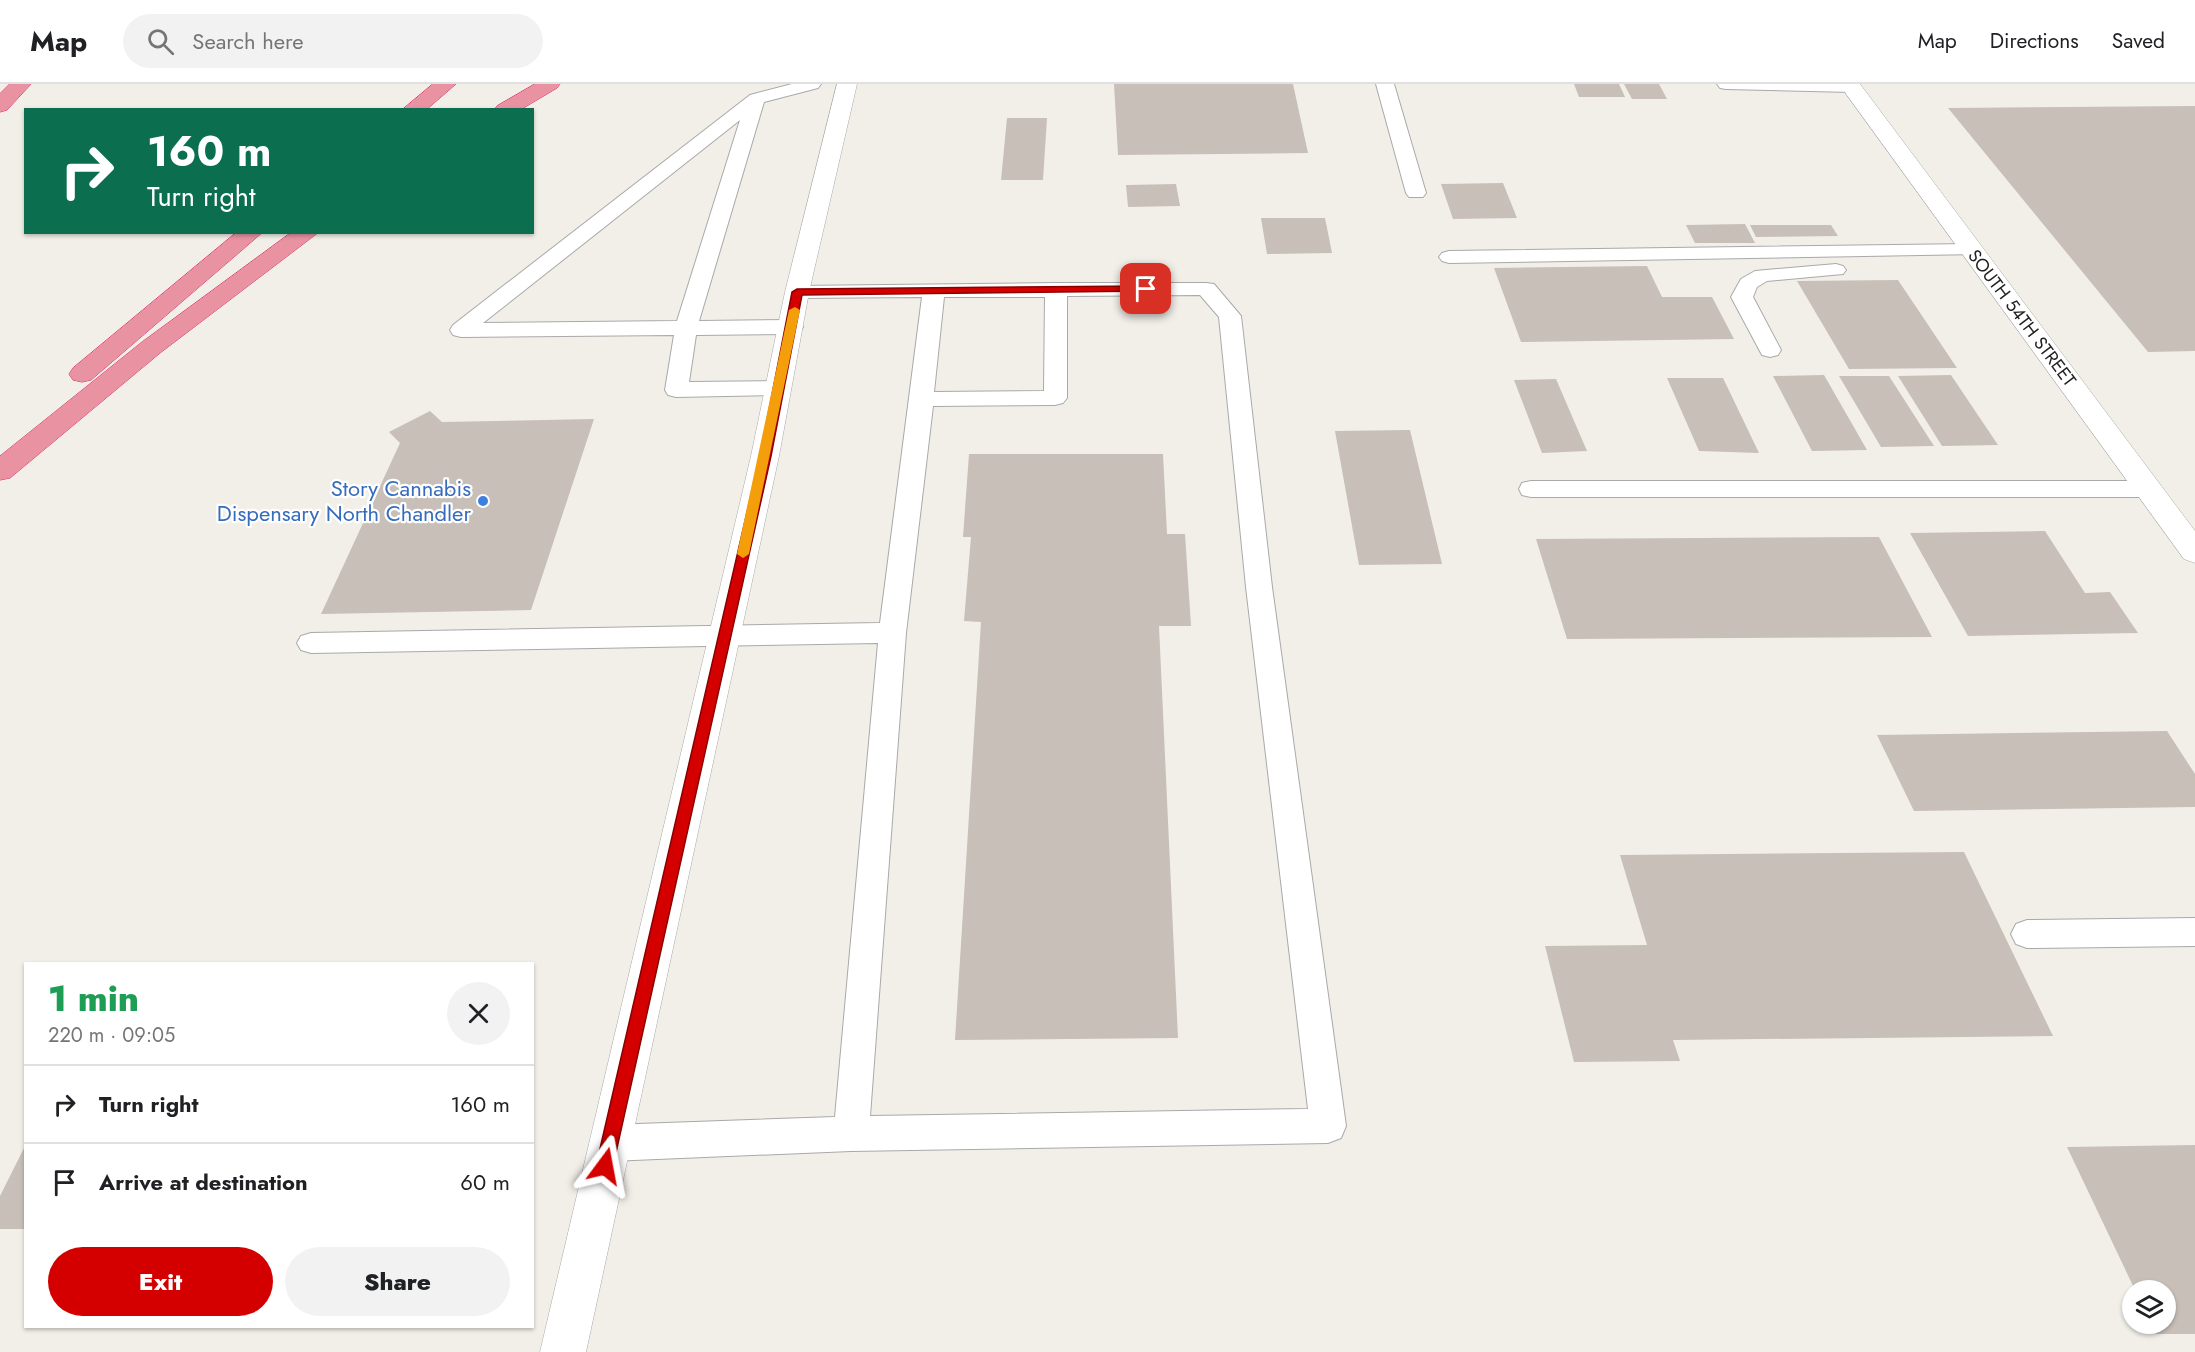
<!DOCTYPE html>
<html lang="en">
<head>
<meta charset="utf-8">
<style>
  :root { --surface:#fff; --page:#f2f2f2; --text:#202124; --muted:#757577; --line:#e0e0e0; --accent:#d40000 }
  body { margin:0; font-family:Jost,sans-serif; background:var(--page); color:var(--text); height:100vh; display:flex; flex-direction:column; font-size:22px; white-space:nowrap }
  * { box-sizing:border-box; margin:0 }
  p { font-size:20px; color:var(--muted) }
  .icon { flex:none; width:33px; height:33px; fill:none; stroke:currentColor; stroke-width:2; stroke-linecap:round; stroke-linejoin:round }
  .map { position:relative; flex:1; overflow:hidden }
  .drawer { position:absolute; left:24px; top:878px; width:510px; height:366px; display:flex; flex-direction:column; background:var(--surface); border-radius:0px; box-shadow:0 2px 4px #0004 }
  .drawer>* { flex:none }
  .banner { position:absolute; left:24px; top:24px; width:510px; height:126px; border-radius:0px; box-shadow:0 2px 4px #0004; background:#0b6e4f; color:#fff; overflow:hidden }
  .tools { position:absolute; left:2122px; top:1196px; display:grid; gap:12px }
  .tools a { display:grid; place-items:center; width:54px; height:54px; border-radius:50%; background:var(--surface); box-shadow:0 2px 4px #0004; font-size:30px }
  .pin { position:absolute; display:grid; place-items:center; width:51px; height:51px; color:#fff; margin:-26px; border-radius:12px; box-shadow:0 3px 9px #0006 }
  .me { position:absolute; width:66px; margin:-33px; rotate:13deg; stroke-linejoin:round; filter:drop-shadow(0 0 4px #0008) }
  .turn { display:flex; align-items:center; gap:21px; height:126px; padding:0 24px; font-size:27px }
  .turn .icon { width:78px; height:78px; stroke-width:2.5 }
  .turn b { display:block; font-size:42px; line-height:51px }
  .round { display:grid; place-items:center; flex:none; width:63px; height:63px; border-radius:32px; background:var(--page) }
  .summary { display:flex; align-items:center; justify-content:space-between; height:102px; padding:0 24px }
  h1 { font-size:36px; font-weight:800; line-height:45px; color:#1e9e55 }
  .primary-button { display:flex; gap:12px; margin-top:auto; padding:12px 24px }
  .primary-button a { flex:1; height:69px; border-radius:36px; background:var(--accent); color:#fff; font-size:24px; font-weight:800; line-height:69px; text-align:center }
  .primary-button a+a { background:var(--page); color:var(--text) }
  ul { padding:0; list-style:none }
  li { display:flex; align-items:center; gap:18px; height:78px; padding:0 24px; border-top:2px solid var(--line) }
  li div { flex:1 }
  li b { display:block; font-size:22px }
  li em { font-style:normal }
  header { display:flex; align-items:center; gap:36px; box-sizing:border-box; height:84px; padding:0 30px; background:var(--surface); border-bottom:2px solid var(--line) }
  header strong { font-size:28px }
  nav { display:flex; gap:33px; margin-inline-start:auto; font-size:21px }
  .search { width:420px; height:54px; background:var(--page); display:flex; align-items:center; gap:15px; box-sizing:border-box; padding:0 21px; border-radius:33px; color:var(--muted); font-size:22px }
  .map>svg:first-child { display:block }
</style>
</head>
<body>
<header>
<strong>Map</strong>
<div class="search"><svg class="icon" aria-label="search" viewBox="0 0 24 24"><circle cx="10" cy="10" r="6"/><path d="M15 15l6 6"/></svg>Search here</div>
<nav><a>Map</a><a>Directions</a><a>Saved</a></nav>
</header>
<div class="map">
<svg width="2195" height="1268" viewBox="0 0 2195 1268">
  <rect width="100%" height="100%" fill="#f2efe9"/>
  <!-- building -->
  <path fill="#c7bfb8" d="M1114,0H1293L1308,69L1118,71Z
    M1574,0H1619L1625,13H1579Z
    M1624,0H1659L1667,15H1632Z
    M2195,22V267L2148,268L1948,24Z
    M1007,34H1047L1043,96H1001Z
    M1503,99L1517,134L1453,135L1441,100Z
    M1176,100L1180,122L1128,123L1126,101Z
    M1261,134H1325L1332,169L1267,170Z
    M1745,140L1755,159H1695L1686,141Z
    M1750,141H1831L1838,152L1756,153Z
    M1647,182L1662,213H1712L1734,255L1521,258L1494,184Z
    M1898,196L1957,284L1849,285L1797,197Z
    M1824,291L1867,366L1812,367L1773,292Z
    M1951,291L1998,361L1942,362L1898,292Z
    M1839,292H1889L1934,362L1881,363Z
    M1667,294H1723L1759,369L1699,367Z
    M1556,295L1587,367L1542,369L1514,296Z
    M430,327L442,338L594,335L531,526L321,530L400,359L389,348Z
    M1410,346L1442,480L1359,481L1335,347Z
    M969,370H1163L1167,450H1185L1191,542H1159L1178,954L955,956L981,538L964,537L971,453H963Z
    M2045,447L2085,509L2110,508L2138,549L1968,552L1910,449Z
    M1879,453L1932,553L1567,555L1536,455Z
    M2167,647L2195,690V723L1914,727L1877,651Z
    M1964,768L2053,952L1673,956L1680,977L1574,978L1545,862L1647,861L1620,771Z
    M26,1060V1145H0V1112Z
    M2195,1061V1250H2156L2151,1239H2166V1206H2135L2067,1063Z"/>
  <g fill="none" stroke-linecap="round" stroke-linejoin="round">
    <defs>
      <path id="service" d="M792,0H821L818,4L764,18L699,237L792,236L800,238L803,243L800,248L792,250L696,251L689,298L779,297L787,299L790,304L787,309L779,311L676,313L668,311L665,306L674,251L461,253L453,251L450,246L453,241L750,11ZM740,36L677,237L483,239Z
        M1376,0H1394L1426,109L1423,113H1409L1406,109Z
        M1717,0H1859L1861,3L1858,7L1852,8L1726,5L1720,4Z
        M1972,160L1979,162L1982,166L1979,170L1449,179L1442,177L1439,173L1442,169L1449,167Z
        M1836,180L1843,182L1846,186L1843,190L1767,197L1757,203L1753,213L1781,266L1778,271L1770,273L1762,271L1731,213L1741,195L1755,187Z
        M1056,199H1206L1214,200L1241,232L1272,503L1346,1042L1341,1054L1328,1059L851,1067L610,1077L597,1071L592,1059L597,1047L610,1041L835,1033L878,559L311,569L301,566L297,559L301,552L311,549L880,539L922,213L797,214L789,213L786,208L789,203L797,202ZM1200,211L1219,233L1246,503L1308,1025L870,1032L906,549L933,322L1055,321L1063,319L1067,314V212ZM944,213H1045L1044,307L934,308Z
        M1531,397H2149L2158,399L2161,405L2158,411L2149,413H1531L1522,411L1519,405L1522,399Z
        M2195,834V862L2027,864L2016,860L2011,850L2016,840L2027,836Z"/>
      <path id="minor" d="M837,0H857L809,208L779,372L586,1268H540L751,372L785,208Z
        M1839,0H1860L2195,447V479L2184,475Z"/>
      <path id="motorway" d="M10,0H31L7,26L0,28V10Z
        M433,0H456L426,26H402Z
        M535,0H560L557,4L520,26H494L497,22Z
        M237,148H263L91,296L82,298L73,296L69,290L73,284Z
        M292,148H319L160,269L10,394L0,396V372L142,258Z"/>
    </defs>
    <!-- service casing -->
    <use href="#service" stroke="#a9a9a9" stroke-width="2"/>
    <!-- minor casing -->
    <use href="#minor" stroke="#a9a9a9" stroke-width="1"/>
    <!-- motorway casing -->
    <use href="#motorway" stroke="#dc2a67" stroke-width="1"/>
    <!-- service -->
    <use href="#service" fill="#fff" fill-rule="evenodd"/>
    <!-- minor -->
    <use href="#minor" fill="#fff" fill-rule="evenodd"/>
    <!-- motorway -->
    <use href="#motorway" fill="#e892a2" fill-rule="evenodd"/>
  </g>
  <!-- route -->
  <path fill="#d40000" stroke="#8a0000" stroke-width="1.5" d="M1146,202L1149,203V207L802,211L771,372L613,1082L611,1088L605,1091L599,1088L596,1082L760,372L792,208L797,205Z"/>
  <!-- slow -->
  <path fill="#f59e0b" d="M795,223L800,226L749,470L743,474L737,470L789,226Z"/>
  <!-- markers -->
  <circle fill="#3f7fe0" stroke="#fff" stroke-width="2" cx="483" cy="417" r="6"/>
  <g text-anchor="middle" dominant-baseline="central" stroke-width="4.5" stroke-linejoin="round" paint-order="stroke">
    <!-- far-street labels -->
    <g font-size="18" fill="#222" stroke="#fff">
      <text transform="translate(2022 234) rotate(53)">SOUTH 54TH STREET</text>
    </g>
    <!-- shop labels -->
    <g font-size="22" fill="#366cbe" stroke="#fff" text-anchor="end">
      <text x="471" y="404">Story Cannabis<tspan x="471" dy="25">Dispensary North Chandler</tspan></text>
    </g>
  </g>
</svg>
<div class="tools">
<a><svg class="icon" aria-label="layers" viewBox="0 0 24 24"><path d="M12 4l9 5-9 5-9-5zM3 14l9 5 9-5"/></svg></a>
</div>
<div class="pin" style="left:1146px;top:205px;background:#d93025"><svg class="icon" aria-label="arrive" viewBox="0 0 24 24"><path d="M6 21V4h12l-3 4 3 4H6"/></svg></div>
<svg class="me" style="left:605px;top:1082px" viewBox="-20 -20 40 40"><path d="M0-17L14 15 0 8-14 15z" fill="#d40000" stroke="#fff" stroke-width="4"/></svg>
<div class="banner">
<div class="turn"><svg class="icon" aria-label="right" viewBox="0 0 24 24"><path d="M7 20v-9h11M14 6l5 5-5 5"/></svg><div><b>160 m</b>Turn right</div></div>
</div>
<section class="drawer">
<div class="summary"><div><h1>1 min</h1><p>220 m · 09:05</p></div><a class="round"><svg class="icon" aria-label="close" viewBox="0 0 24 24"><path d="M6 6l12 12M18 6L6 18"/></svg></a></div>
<ul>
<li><svg class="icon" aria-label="right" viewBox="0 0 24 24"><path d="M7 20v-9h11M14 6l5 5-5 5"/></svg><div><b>Turn right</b></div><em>160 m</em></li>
<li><svg class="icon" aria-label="arrive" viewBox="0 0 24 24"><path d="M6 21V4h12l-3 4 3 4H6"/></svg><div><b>Arrive at destination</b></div><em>60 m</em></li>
</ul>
<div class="primary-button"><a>Exit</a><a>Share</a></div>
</section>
</div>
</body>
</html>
